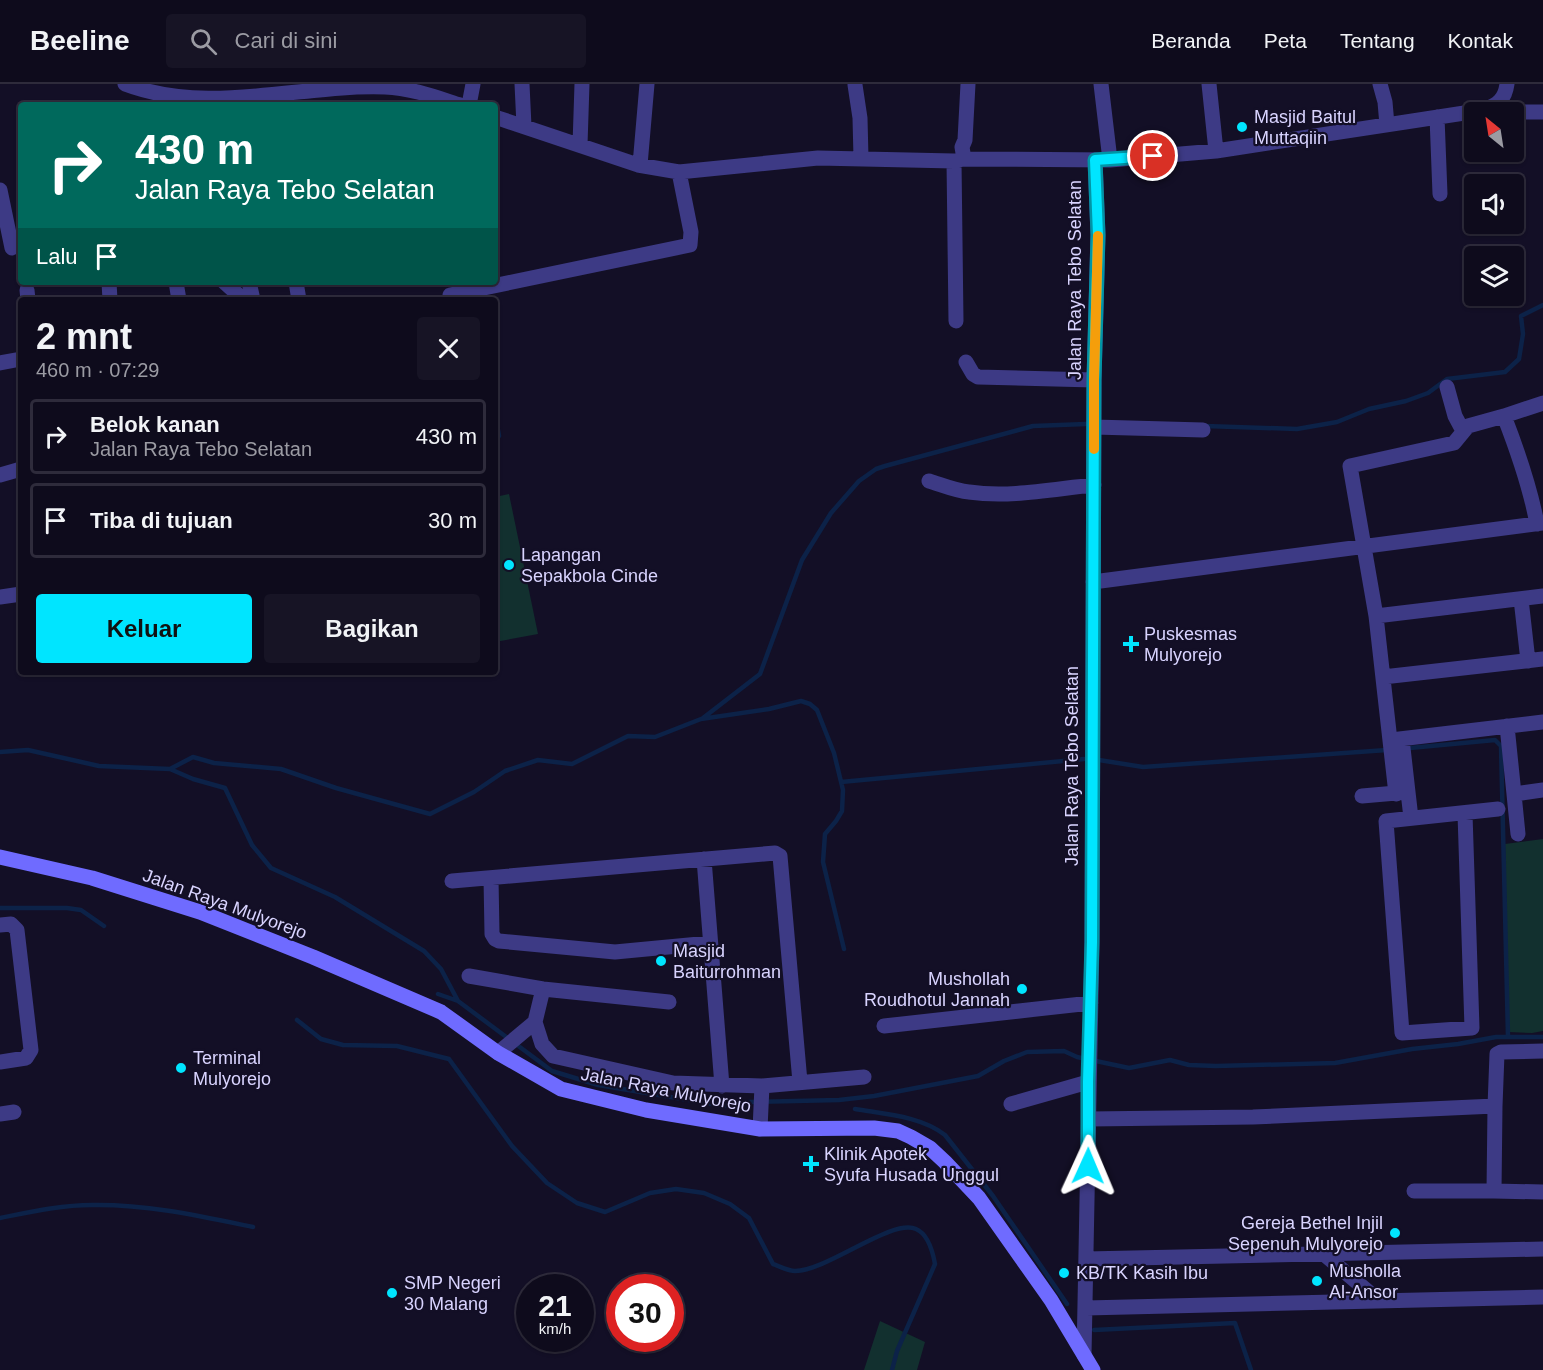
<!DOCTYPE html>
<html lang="id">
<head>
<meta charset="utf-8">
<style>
  :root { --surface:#0e0b1c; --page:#171425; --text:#f1f3f6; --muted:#9b9ba3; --line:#2e2b3b; --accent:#00e5ff }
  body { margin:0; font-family:Helvetica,sans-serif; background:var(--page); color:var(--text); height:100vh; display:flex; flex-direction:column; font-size:22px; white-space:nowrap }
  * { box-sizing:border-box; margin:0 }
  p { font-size:20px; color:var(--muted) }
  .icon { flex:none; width:33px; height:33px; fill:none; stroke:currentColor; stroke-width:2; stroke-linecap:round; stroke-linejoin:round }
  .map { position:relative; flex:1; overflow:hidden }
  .panel { position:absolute; left:18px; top:213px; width:480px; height:378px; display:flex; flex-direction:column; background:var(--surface); border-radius:6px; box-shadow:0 2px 4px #0004,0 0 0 2px var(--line) }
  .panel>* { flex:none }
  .hud { position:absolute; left:18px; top:18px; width:480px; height:183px; border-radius:6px; box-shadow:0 2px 4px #0004,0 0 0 2px var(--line); background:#00695c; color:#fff; overflow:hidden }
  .needle { width:39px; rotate:330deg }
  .tools { position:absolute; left:1464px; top:18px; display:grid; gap:12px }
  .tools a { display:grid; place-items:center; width:60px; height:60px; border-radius:6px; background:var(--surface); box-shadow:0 2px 4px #0004,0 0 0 2px var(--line); font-size:30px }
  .speed { position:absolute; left:516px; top:1190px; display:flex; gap:12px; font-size:30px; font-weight:700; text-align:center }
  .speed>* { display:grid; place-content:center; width:78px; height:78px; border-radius:50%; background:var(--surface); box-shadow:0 2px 4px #0004,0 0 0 2px var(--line); line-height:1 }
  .speed small { font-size:15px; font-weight:400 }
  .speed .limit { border:9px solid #d22; background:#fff; color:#111 }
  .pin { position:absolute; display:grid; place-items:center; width:51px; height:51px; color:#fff; margin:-26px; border:3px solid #fff; border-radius:50%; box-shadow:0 2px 6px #0007 }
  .me { position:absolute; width:66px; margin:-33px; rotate:1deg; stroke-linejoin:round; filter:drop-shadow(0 0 4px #0008) }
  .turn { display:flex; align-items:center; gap:21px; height:126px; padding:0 18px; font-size:27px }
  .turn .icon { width:78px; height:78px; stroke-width:2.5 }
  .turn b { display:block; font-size:42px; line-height:51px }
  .then { display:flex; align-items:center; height:57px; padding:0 18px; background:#0003; gap:12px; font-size:22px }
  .round { display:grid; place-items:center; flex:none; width:63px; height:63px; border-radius:6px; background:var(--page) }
  .headline { display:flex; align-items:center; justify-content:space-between; height:102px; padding:0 18px }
  h1 { font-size:36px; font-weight:700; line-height:45px }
  .cta { display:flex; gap:12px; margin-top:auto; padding:12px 18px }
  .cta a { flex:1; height:69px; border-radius:6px; background:var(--accent); color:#111; font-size:24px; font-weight:700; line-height:69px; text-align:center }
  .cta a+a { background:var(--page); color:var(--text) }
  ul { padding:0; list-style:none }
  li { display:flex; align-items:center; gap:18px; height:75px; margin:0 12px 9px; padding:0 6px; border:3px solid var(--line); border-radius:6px }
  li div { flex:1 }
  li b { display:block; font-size:22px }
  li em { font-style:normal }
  header { display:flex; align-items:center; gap:36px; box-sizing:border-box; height:84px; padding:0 30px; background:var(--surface); border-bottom:2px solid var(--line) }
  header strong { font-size:28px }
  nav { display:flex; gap:33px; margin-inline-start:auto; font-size:21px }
  .search { width:420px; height:54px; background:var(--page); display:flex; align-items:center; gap:15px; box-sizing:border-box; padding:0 21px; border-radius:6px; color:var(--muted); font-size:22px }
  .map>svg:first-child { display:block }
</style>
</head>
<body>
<header>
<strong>Beeline</strong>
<div class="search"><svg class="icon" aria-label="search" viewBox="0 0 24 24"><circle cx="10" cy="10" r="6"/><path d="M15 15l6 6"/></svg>Cari di sini</div>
<nav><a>Beranda</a><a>Peta</a><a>Tentang</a><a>Kontak</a></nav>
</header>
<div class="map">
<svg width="1543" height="1286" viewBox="0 0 1543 1286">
  <rect width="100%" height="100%" fill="#130f26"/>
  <!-- green -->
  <path fill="#12302f" d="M509,410L538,550L495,558V413Z
    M1543,755V947L1532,949L1509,948L1505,760Z
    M880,1237L925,1258L917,1286H864Z"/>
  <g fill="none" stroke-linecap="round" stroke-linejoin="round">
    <!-- stream -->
    <path stroke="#0c2248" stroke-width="4.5" d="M495,329L499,352
      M1205,342L1297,345L1337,338L1369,325L1406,317L1428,309L1447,295L1505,288L1519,275L1523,250L1521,232L1543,221
      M703,634L760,590L802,476L831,429L859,397L876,385L885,382L1033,342L1086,340
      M1410,664L1495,656L1501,662L1508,953
      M0,668L28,666L99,682L170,685L193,695L225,704L252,761L271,784L335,813L424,867L441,885L458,917L552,987L598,1001L725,1022L750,1018L839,1016L874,1012L978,992L1004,977L1027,968L1064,967L1077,973L1129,984L1170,976L1189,981L1216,982L1335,979L1412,965L1458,960L1496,953H1543
      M1099,676L1143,683L1387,666
      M170,685L193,673L214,679L281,685L336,704L430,730L474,708L505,687L538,676L572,680L628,652L655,653L701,635L769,625L801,617L810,620L817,626L834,669L843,706L842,727L836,737L825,750L823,778L844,865
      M841,698L1084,675
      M0,824H67L81,826L104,842
      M438,910L458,917
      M297,936L321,955L343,961L397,962L449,975L512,1062L547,1099L577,1119L605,1128L650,1109L676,1105L704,1109L730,1120L749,1134L773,1180C779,1182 788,1187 795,1187C827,1187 892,1134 916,1145C928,1150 933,1169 935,1180L897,1267L892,1286
      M855,1025C884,1030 921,1032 945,1051L993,1112L1067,1220
      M0,1134C30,1128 61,1121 92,1121C146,1120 200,1132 253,1143
      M1094,1246L1235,1239L1251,1286"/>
    <!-- minor -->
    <path stroke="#3d3a85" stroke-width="15" d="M125,0C210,32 298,0 385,3C411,4 435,13 460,21
      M522,0L524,42
      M1101,0L1110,76
      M1209,0L1216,67
      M1380,0L1385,18L1387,41
      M855,1L860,34L861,74
      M469,21L473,0
      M1493,23L1506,24L1516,28H1543
      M495,33L638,81L679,88L818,74L954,77L964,75L1110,76L1216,67L1484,26C1498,21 1505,15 1507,0
      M1437,33L1440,110
      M580,61L582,0
      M964,75L962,63L965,56L968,0
      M954,77L956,237
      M640,81L647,0
      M0,106L12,164
      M109,198L110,216
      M176,198L179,216
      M224,198L244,216
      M249,198L253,216
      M296,198L299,216
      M27,206L28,216
      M450,211L690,161L691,148L679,88
      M966,278L973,290L978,293L1094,296
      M0,279L21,275
      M1447,303L1455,332L1463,347
      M1504,332L1543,319
      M1094,343L1203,346
      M0,391L21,385
      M929,397C942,401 956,407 969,408C1010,414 1053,405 1094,401
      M1093,498L1543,439
      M0,513L21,510
      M1521,515L1528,577
      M1376,532L1543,512
      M1383,593L1543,575
      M1507,642L1514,710L1543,706
      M1402,655L1408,708
      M1391,656L1543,638
      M1396,710L1376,532L1350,382L1454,359L1468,342L1504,332C1518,368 1530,402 1537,440
      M1514,710L1518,750
      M1362,712L1408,708L1411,734
      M1465,730L1472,944L1402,949L1386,737L1498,725
      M704,775L722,1002
      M491,794L492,850L495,855L499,857L615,868L710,859
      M452,797L775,769L780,772L800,998
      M0,841L11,840L17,846L31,966L26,974L0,978
      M469,892L543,905L669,918
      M535,938L542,960L553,972L673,999L762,1002L864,993
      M884,942L1091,919
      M498,969L535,938L543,905
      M1011,1020L1088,998
      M0,1030L14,1028
      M1089,1035L1253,1033L1495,1022L1497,970L1501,968L1543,967
      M760,1045L762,1002
      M1414,1107H1494L1495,1022
      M1494,1107L1543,1108
      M1325,1171L1378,1216
      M1086,1175L1543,1165
      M1086,1224L1543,1213
      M1084,1271L1092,859L1094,296L1098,151L1095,76"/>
    <!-- secondary -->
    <path stroke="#6f6bff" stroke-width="15" d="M0,773L92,794L200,828L313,873L441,928L498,969L561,1005L646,1026L760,1045L874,1044L898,1047L911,1053L930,1064L945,1078L979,1114L1051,1216L1093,1286"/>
  </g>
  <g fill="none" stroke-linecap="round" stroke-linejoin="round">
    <defs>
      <path id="route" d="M1088,1082V998L1092,858L1094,296L1098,151L1095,76L1153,72"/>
    </defs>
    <!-- route casing -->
    <use href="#route" stroke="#0095a6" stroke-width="15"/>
    <!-- route -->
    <use href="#route" stroke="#00e5ff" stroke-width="10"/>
    <!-- slow -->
    <path stroke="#f59e0b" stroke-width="10" d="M1094,365V296L1098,152"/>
  </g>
  <!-- markers -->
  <g fill="#00e5ff" stroke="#130f26" stroke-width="2">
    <circle cx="1242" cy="43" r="6"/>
    <circle cx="509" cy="481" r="6"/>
    <path d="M1128 551h6v6h6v6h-6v6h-6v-6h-6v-6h6z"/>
    <circle cx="661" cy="877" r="6"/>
    <circle cx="1022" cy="905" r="6"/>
    <circle cx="181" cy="984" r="6"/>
    <path d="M808 1071h6v6h6v6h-6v6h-6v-6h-6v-6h6z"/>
    <circle cx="1395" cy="1149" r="6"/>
    <circle cx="1064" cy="1189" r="6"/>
    <circle cx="1317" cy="1197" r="6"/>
    <circle cx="392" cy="1209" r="6"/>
  </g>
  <g text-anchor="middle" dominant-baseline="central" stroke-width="4.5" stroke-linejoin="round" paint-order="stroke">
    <!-- poi labels -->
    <g font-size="18" fill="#d9d4ff" stroke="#130f26" text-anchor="start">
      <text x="1254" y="33">Masjid Baitul<tspan x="1254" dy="21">Muttaqiin</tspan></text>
      <text x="521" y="471">Lapangan<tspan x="521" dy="21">Sepakbola Cinde</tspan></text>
      <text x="1144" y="550">Puskesmas<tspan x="1144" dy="21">Mulyorejo</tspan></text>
      <text x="673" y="867">Masjid<tspan x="673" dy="21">Baiturrohman</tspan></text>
      <text x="1010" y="895" text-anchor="end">Mushollah<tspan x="1010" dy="21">Roudhotul Jannah</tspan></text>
      <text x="193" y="974">Terminal<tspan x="193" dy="21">Mulyorejo</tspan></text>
      <text x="824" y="1070">Klinik Apotek<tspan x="824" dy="21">Syufa Husada Unggul</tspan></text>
      <text x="1383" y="1139" text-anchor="end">Gereja Bethel Injil<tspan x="1383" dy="21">Sepenuh Mulyorejo</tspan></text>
      <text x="1329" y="1187">Musholla<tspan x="1329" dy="21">Al-Ansor</tspan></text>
      <text x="1076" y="1189">KB/TK Kasih Ibu</text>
      <text x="404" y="1199">SMP Negeri<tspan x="404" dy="21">30 Malang</tspan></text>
    </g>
    <!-- street labels -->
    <g font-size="18" fill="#d9d4ff" stroke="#130f26">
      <text transform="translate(1075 196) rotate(-90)">Jalan Raya Tebo Selatan</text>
      <text transform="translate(1072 682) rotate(-90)">Jalan Raya Tebo Selatan</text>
      <text transform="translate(225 820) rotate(20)">Jalan Raya Mulyorejo</text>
      <text transform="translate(666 1006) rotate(11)">Jalan Raya Mulyorejo</text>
    </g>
  </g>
</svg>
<div class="tools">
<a><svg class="needle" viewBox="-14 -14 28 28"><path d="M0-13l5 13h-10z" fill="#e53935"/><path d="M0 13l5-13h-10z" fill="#9b9ba3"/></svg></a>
<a><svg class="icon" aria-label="sound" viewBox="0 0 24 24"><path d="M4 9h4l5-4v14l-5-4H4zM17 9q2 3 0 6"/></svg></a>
<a><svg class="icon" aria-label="layers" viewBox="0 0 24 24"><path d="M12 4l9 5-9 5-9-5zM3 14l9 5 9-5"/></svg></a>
</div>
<div class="speed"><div>21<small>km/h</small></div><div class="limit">30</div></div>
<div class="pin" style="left:1153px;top:72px;background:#d93025"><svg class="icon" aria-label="arrive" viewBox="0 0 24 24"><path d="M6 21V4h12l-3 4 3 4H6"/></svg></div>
<svg class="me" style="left:1088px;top:1082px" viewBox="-20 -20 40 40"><path d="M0-17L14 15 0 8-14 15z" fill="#00e5ff" stroke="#fff" stroke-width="4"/></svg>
<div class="hud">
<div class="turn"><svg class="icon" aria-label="right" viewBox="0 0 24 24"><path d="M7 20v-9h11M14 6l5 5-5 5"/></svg><div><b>430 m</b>Jalan Raya Tebo Selatan</div></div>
<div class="then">Lalu<svg class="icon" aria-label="arrive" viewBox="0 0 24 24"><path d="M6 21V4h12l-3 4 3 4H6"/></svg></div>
</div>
<section class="panel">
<div class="headline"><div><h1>2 mnt</h1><p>460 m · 07:29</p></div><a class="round"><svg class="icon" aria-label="close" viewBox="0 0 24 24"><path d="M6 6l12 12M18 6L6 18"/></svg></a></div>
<ul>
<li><svg class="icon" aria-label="right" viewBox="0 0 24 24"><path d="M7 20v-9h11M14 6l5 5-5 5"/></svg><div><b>Belok kanan</b><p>Jalan Raya Tebo Selatan</p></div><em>430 m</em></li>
<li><svg class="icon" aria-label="arrive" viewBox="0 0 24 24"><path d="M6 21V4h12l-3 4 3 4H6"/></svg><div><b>Tiba di tujuan</b></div><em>30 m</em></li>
</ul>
<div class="cta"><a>Keluar</a><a>Bagikan</a></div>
</section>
</div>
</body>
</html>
